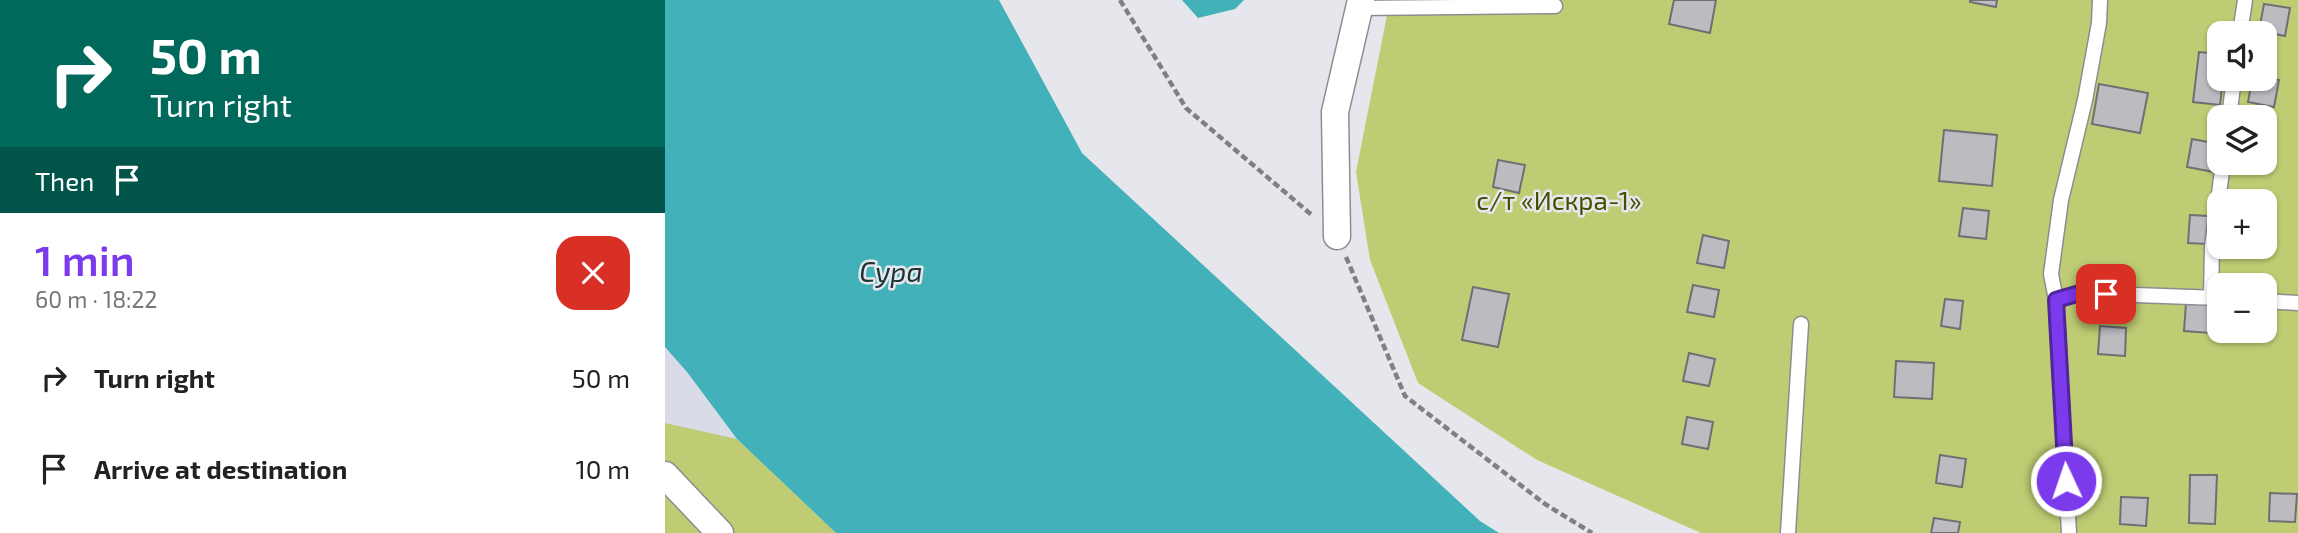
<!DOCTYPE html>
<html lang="en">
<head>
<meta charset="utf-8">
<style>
  :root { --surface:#fff; --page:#f6f6f6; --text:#222; --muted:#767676; --accent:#7c3aed }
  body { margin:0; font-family:"Exo 2",sans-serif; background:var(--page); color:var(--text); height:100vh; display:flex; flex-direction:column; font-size:26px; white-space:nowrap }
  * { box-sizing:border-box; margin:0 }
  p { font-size:23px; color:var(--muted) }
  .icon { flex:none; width:38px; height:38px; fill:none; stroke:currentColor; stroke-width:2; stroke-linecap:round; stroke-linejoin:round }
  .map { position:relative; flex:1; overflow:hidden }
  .side { display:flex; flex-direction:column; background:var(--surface); width:665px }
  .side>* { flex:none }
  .guide { background:#00695c; color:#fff; overflow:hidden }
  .fabs { position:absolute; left:1542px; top:21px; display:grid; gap:14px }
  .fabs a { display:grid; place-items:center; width:70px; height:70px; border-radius:14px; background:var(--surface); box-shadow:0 2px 5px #0004; font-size:35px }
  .pin { position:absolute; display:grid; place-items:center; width:60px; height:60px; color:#fff; margin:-30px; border-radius:14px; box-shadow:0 4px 10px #0006 }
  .me { position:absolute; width:77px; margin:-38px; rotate:357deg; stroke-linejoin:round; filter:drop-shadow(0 0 5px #0008) }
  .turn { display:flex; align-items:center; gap:24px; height:147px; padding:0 35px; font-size:32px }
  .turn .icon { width:91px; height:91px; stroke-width:2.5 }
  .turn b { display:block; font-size:49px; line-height:60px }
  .then { display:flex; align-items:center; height:66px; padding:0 35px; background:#0003; gap:14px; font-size:26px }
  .round { display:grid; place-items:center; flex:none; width:74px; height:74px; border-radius:21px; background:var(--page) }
  .headline { display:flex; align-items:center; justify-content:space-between; height:119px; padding:0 35px }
  h1 { font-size:42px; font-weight:600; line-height:52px; color:var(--accent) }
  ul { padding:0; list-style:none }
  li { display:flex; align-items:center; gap:21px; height:91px; padding:0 35px }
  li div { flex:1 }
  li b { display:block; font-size:26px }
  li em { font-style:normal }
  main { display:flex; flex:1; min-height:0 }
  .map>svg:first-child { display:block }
</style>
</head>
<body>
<main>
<section class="side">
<div class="guide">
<div class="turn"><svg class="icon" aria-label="right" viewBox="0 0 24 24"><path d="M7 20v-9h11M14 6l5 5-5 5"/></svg><div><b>50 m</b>Turn right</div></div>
<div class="then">Then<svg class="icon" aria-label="arrive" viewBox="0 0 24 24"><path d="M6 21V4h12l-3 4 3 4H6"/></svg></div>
</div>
<div class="headline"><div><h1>1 min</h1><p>60 m · 18:22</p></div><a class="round" style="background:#d93025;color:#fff"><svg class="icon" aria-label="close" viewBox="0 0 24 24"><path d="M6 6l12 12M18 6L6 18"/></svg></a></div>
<ul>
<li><svg class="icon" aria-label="right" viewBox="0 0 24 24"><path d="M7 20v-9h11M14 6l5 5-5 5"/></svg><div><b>Turn right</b></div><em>50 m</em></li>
<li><svg class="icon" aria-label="arrive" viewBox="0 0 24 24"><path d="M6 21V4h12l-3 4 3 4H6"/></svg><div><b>Arrive at destination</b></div><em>10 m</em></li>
</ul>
</section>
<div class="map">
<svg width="1633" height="533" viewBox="0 0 1633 533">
  <rect width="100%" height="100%" fill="#e6e7ec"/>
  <!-- built -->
  <path fill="#d9dce8" d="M0,347L22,372L72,439L0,423Z"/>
  <!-- green -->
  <path fill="#bfcc73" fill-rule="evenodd" d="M725,0H1633V533H1036L872,460L753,383L705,260L691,172ZM1554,33H1600V79H1554ZM1554,117H1600V163H1554ZM1554,201H1600V247H1554ZM1554,285H1600V331H1554Z
    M0,423L72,439L171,533H0Z"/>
  <!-- water -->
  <path fill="#43b1b9" d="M0,0H334L417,153L815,521L834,533H171L72,439L22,372L0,347Z
    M517,0H579L570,9L533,18Z"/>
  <!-- building -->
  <path fill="#bbbbc0" stroke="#6f6f74" stroke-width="2" d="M1009,0H1051L1045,33L1004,24Z
    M1305,0H1332L1331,7L1305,2Z
    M1599,4L1625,8L1620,36L1594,31Z
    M1534,52L1554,54V79H1558L1555,105L1528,102Z
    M1600,77L1614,80L1609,107L1583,102L1587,79H1600Z
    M1434,84L1483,93L1475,133L1427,124Z
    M1279,130L1332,135L1327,186L1274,181Z
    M1527,139L1554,144L1549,172L1522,167Z
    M833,160L860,165L854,193L828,187Z
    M1569,163H1596L1595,170L1569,166Z
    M1298,208L1324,211L1321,239L1294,236Z
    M1525,215L1543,216L1542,244L1523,243Z
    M1038,235L1064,241L1059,268L1032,263Z
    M1567,247H1586L1585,252L1567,251Z
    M1028,285L1054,290L1049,317L1022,312Z
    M808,287L844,294L833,347L797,340Z
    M1280,299L1298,301L1295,329L1276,326Z
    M1521,303L1547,304L1546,333L1519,331Z
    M1435,326L1461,328L1460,356L1433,354Z
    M1571,331H1597V339L1570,337Z
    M1024,353L1050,359L1044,386L1018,381Z
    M1231,361L1269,363L1267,399L1229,397Z
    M1022,417L1048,422L1043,449L1017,444Z
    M1275,455L1301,459L1297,487L1271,483Z
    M1525,475H1552L1550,524L1524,523Z
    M1605,493L1632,494L1630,522L1604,521Z
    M1456,497L1483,498L1481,526L1455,524Z
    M1269,518L1295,522L1293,533H1266Z"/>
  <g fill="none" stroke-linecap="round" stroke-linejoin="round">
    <defs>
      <path id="service" d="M694,8L890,6
        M1575,33L1580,0
        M1564,117L1569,79
        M1546,297L1547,247L1558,163
        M1391,300L1415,293L1554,298
        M1600,301L1633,303
        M1123,533L1136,324
        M1404,533L1391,300L1386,274L1396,200L1420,100L1434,23L1435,0"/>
      <path id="minor" d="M672,236L670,112L696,0
        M0,475L55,533"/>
    </defs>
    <!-- service casing -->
    <use href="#service" stroke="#8c8d91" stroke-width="17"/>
    <!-- minor casing -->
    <use href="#minor" stroke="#8c8d91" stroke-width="29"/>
    <!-- path -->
    <path stroke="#7f8083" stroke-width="4.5" stroke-dasharray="7 3.5" stroke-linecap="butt" d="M455,0L521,108L648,216
      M681,257L740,396L880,504L927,533"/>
    <!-- service -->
    <use href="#service" stroke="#fff" stroke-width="14"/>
    <!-- minor -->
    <use href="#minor" stroke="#fff" stroke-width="26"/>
  </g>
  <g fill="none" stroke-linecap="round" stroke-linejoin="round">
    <defs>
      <path id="route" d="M1401,481L1391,300L1415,293L1441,294"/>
    </defs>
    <!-- route casing -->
    <use href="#route" stroke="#51269a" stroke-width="18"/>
    <!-- route -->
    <use href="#route" stroke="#7c3aed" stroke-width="12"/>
  </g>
  <g text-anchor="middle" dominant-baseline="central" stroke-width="5" stroke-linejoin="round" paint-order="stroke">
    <!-- park labels -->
    <g font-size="26" fill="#464d00" stroke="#e6e7ec">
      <text x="894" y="199">с/т «Искра-1»</text>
    </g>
    <!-- water labels -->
    <g font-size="28" font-style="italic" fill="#1c3436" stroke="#e6e7ec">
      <text x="226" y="271">Сура</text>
    </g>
  </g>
</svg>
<div class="fabs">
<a><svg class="icon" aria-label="sound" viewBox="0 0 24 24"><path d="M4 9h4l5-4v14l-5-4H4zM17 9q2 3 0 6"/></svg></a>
<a><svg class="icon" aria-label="layers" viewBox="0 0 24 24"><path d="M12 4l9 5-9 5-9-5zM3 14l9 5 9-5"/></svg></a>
<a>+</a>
<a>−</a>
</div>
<div class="pin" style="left:1441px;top:294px;background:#d93025"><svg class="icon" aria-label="arrive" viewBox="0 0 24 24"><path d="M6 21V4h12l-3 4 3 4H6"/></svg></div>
<svg class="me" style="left:1401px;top:481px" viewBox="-20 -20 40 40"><circle r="17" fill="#7c3aed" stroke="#fff" stroke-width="3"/><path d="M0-11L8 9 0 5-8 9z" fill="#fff"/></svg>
</div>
</main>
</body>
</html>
